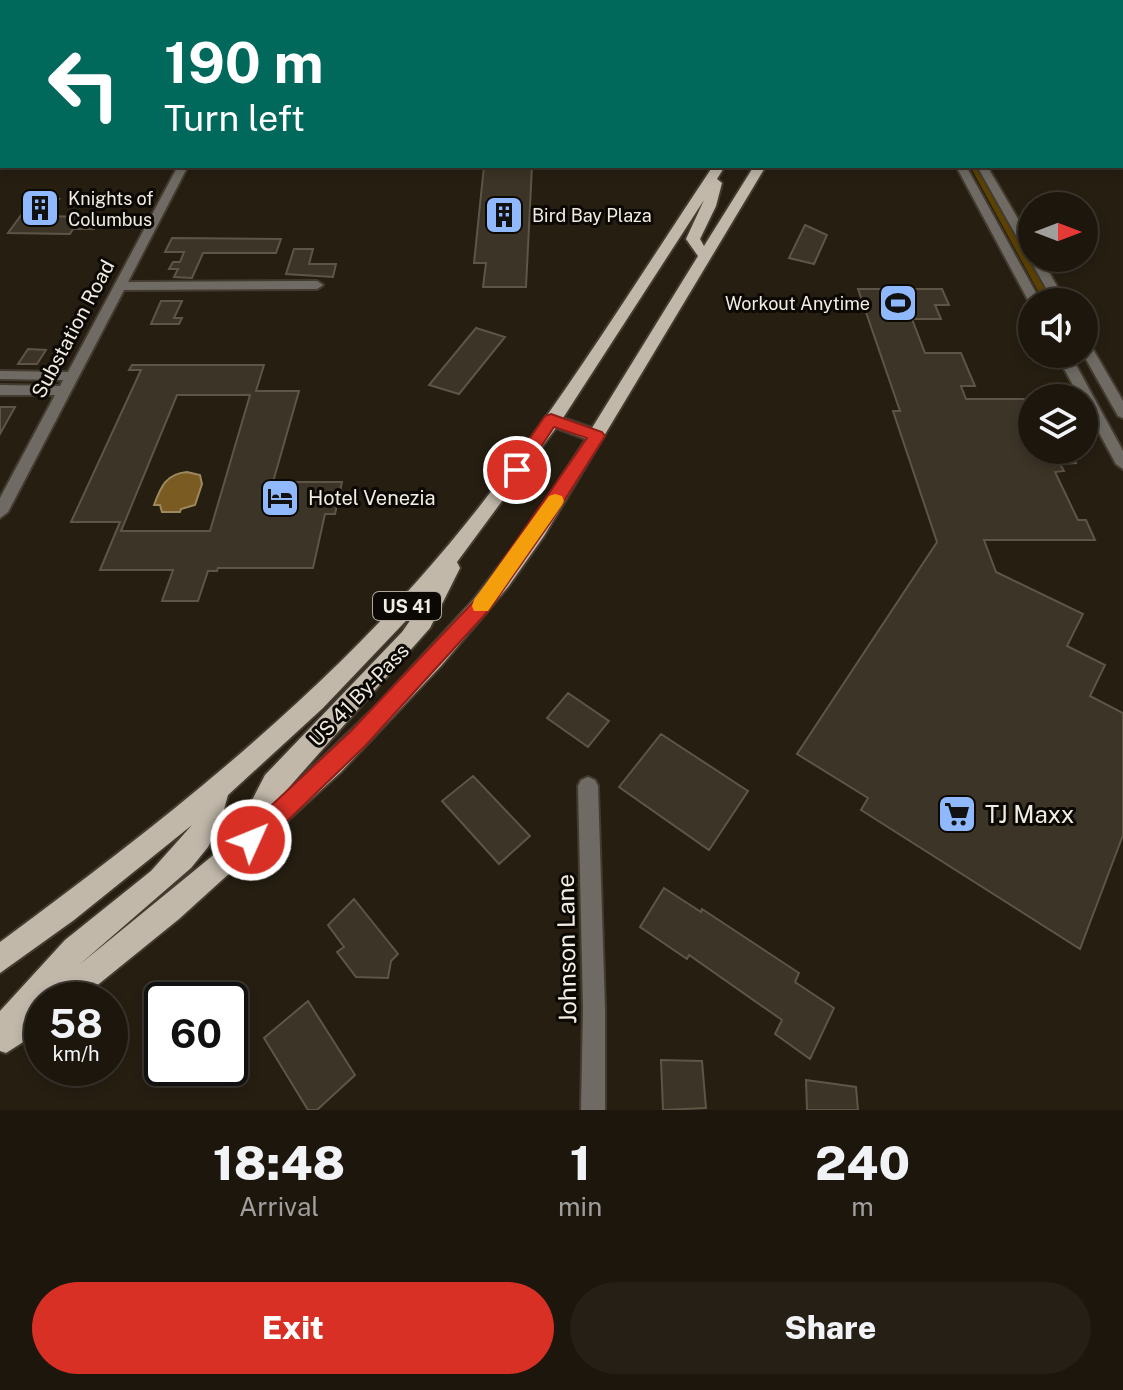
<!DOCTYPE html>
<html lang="en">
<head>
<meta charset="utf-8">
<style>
  :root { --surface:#1c160d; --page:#251f16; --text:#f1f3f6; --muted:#a09f9d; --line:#3a352e; --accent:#d93025 }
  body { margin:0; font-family:"Public Sans",sans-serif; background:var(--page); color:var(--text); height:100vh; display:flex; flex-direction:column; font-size:30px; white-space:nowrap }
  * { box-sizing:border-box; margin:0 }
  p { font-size:26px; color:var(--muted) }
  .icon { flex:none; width:44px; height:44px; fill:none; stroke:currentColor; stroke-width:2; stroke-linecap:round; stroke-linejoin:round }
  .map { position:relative; height:1110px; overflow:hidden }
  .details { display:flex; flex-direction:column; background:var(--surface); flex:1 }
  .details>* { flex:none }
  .guide { position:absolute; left:0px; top:0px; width:1124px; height:168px; box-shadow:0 4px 12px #0003,0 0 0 2px var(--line); background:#00695c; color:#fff; overflow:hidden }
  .needle { width:52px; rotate:90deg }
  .buttons { position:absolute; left:1018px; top:192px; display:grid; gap:16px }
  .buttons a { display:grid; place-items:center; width:80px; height:80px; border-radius:50%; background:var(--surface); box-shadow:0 4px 12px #0003,0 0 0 2px var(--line); font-size:40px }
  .speed { position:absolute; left:24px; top:982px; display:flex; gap:16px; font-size:40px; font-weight:700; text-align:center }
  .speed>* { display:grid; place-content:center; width:104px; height:104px; border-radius:50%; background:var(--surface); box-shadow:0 4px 12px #0003,0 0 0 2px var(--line); line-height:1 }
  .speed small { font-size:20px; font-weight:400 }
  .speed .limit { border:4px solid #111; border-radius:12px; background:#fff; color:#111 }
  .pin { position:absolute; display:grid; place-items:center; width:68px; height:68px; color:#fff; margin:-34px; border:4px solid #fff; border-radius:50%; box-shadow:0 2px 8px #0007 }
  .me { position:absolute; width:88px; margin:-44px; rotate:46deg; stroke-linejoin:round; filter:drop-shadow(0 0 6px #0008) }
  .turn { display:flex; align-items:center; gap:28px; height:168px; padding:0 32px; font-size:36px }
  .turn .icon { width:104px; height:104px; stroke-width:2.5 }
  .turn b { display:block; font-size:56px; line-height:68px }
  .eta { display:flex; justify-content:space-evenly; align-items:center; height:136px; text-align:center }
  .eta b { font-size:48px; font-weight:800; line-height:56px }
  .primary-button { display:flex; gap:16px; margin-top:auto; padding:16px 32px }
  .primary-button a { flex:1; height:92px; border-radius:48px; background:var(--accent); color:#fff; font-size:32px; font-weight:800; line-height:92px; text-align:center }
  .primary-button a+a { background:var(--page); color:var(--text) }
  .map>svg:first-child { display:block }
</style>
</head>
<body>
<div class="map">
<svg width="1123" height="1110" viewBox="0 0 1123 1110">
  <rect width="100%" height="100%" fill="#261e11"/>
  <!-- green -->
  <path fill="#5c4101" d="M970,166H986L1032,258H1040L1066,302H1044Z"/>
  <!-- water -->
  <path fill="#7a5c23" stroke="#9e885d" stroke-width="2" d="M187,472L200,475L202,484L195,505L181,509L180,512H162L160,505H154C161,486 166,474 187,472Z"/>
  <!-- building -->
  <path fill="#3c3426" stroke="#5e5546" stroke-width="2" fill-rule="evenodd" d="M484,166H532L526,287H483L486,263H474Z
    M33,199H59L47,216L82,217L78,222H98L94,229H73L70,234L8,233Z
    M805,225L827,235L814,264L789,258Z
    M172,238L281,239L276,253H203L192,278L174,277L178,269H169L173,262H180L184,252H165Z
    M294,249H313L309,264H336L333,277L286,274Z
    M858,289H942L949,305H935L941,319H912L925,353H961L975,386H961L966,399H1029L1032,406V450H1070L1076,463L1060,464L1064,471L1055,472L1078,520H1086L1095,540H984L996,572L1083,614L1067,646L1105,665L1090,696L1123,713V835L1080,949L861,810L868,798L797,754L937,542L893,411H900Z
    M161,301H182L174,318H182L179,324H151Z
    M476,328L505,337L459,394L429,385Z
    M28,349L46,350L37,364H18Z
    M132,365H264L256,391H299L273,482H342L335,514H325L313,568H218L217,571H208L198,601H162L173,570H100L120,522H71L141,370H129ZM177,395H250L210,531H121Z
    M0,407H15L0,434Z
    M568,693L609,721L588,747L547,718Z
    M661,734L748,791L709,850L619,787Z
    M473,776L530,836L499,864L442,801Z
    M664,888L701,912L702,909L799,973L795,982L834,1008L810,1059L775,1034L782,1020L689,955L687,959L640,927Z
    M354,899L398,954L391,961L388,978L356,977L337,952L344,947L328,925Z
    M308,1001L355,1075L317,1110H308L264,1038Z
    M661,1060L702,1061L706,1108L663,1110Z
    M806,1080L856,1087L858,1110H807Z"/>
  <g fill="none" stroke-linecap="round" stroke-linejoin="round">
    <defs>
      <path id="minor" d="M1122,146H1123V152H1122Z
        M178,166H188L128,282L317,281L323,285L317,289L124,290L8,512L0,518V498L55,395H0V385L60,386L63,380L0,379V371L68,372Z
        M956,166H966L1041,302H1032V305L1029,302Z
        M977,166H987L1032,243V258H1041L1066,302H1054L1029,258L1030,256L1026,253Z
        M1084,340L1090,344L1123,401V418L1118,416L1083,354Z
        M1056,354H1070L1123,451V469L1116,464L1084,405V398H1080Z
        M588,777L595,780L598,786L605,1009V1110H581L583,1009L578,786L581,780Z"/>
      <path id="primary" d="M815,0H825V2H815Z
        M856,0H866L855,2Z
        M713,166H725L717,179L722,183L716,206L700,239L704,246L754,166H766L544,536L508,587L441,666L341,772L179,919L79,1000H42V1030L6,1053L0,1051V1011L65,940L151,871L192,825L74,920L0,973V942C149,832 296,718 419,579C532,452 619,307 713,166ZM704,200L686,239L698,256L592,428L563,418ZM556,428L586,439L530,525L474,599L376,706L276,802L430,628L460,568L457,562ZM421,605L402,632L265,775L248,808L244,830L79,965L191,868L208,847L220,824L228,795L323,708Z"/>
    </defs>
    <!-- minor casing -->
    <use href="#minor" stroke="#433b2f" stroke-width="4"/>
    <!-- primary casing -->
    <use href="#primary" stroke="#433b2f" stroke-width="4"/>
    <!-- minor -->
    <use href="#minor" fill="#6f6b64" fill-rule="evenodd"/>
    <!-- primary -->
    <use href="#primary" fill="#c1b8aa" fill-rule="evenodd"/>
  </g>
  <!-- route -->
  <path fill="#d93025" stroke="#8d1f18" stroke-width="2" d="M551,414L602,432L605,436L552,520L489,610L365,746L259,848L251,851L243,848L240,840L243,832L350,732L476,599L587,438L554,427L523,474H511L508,470L511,466L545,416Z"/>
  <!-- slow -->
  <path fill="#f59e0b" d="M555,494L562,496L564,501L562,505L488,611H474L472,606L474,600L549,496Z"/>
  <!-- icons -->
  <defs>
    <symbol id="building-square" viewBox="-11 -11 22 22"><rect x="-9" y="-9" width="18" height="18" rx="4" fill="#90b8fd" stroke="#0c0904"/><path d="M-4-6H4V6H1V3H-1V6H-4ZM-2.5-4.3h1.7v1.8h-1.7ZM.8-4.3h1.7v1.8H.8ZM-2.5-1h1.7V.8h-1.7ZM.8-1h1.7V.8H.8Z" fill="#111"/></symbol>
    <symbol id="stadium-square" viewBox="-11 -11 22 22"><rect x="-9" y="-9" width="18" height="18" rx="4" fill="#90b8fd" stroke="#0c0904"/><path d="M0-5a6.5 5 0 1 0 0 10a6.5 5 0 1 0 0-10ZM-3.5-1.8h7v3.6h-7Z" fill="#111"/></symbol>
    <symbol id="hotel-square" viewBox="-11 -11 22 22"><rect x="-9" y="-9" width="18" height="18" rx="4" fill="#90b8fd" stroke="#0c0904"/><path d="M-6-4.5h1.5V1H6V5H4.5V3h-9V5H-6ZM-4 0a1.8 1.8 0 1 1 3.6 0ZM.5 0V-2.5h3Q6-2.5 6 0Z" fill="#111"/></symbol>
    <symbol id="supermarket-square" viewBox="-11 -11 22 22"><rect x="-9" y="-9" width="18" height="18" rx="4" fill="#90b8fd" stroke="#0c0904"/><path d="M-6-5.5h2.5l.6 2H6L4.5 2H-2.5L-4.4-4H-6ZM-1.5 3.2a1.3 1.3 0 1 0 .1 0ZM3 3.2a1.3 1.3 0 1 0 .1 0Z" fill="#111"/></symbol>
  </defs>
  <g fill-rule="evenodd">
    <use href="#building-square" x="18" y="186" width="44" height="44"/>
    <use href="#building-square" x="482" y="193" width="44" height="44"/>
    <use href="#stadium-square" x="876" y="281" width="44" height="44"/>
    <use href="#hotel-square" x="258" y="476" width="44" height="44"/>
    <use href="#supermarket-square" x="935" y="792" width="44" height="44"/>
  </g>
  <g text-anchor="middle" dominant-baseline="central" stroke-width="6" stroke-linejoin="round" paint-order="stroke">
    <!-- far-poi labels -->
    <g font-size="18" fill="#f2ede4" stroke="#0c0904" text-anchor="start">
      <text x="68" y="198">Knights of<tspan x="68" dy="21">Columbus</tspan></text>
      <text x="532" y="215">Bird Bay Plaza</text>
      <text x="870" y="303" text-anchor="end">Workout Anytime</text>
    </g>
    <!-- shield labels -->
    <rect fill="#0c0904" stroke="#ada9a1" stroke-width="2" x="373" y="592" width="68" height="28" rx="6"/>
    <g font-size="18" font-weight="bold" fill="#f2ede4">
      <text x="407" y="606">US 41</text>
    </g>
    <!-- street labels -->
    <g font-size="20" fill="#f2ede4" stroke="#0c0904">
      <text transform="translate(73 329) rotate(-62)">Substation Road</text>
      <text transform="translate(359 695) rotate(-46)">US 41 By-Pass</text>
    </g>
    <!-- poi labels -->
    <g font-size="20" fill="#f2ede4" stroke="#0c0904" text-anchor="start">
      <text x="308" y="498">Hotel Venezia</text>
    </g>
    <!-- near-poi labels -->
    <g font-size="24" fill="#f2ede4" stroke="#0c0904" text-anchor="start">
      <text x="985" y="814">TJ Maxx</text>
    </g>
    <!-- near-street labels -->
    <g font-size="24" fill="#f2ede4" stroke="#0c0904">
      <text transform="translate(566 949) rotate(-91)">Johnson Lane</text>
    </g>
  </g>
</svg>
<div class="buttons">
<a><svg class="needle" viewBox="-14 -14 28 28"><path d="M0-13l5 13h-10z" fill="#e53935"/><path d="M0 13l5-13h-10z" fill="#a09f9d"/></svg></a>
<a><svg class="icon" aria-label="sound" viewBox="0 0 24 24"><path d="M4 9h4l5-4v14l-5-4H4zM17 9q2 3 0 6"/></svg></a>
<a><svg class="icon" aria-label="layers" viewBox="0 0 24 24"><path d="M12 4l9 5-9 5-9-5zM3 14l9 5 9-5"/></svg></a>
</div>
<div class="speed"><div>58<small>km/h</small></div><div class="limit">60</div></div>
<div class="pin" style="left:517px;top:470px;background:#d93025"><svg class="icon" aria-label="arrive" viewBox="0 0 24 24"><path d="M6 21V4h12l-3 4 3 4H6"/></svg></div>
<svg class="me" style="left:251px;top:840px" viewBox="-20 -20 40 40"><circle r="17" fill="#d93025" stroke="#fff" stroke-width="3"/><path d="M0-11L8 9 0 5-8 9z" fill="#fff"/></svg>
<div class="guide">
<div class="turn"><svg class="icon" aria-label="left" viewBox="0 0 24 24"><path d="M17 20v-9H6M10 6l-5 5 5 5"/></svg><div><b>190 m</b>Turn left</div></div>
</div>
</div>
<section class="details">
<div class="eta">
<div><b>18:48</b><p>Arrival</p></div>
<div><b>1</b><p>min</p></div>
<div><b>240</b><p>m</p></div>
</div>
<div class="primary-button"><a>Exit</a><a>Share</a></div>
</section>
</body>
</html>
